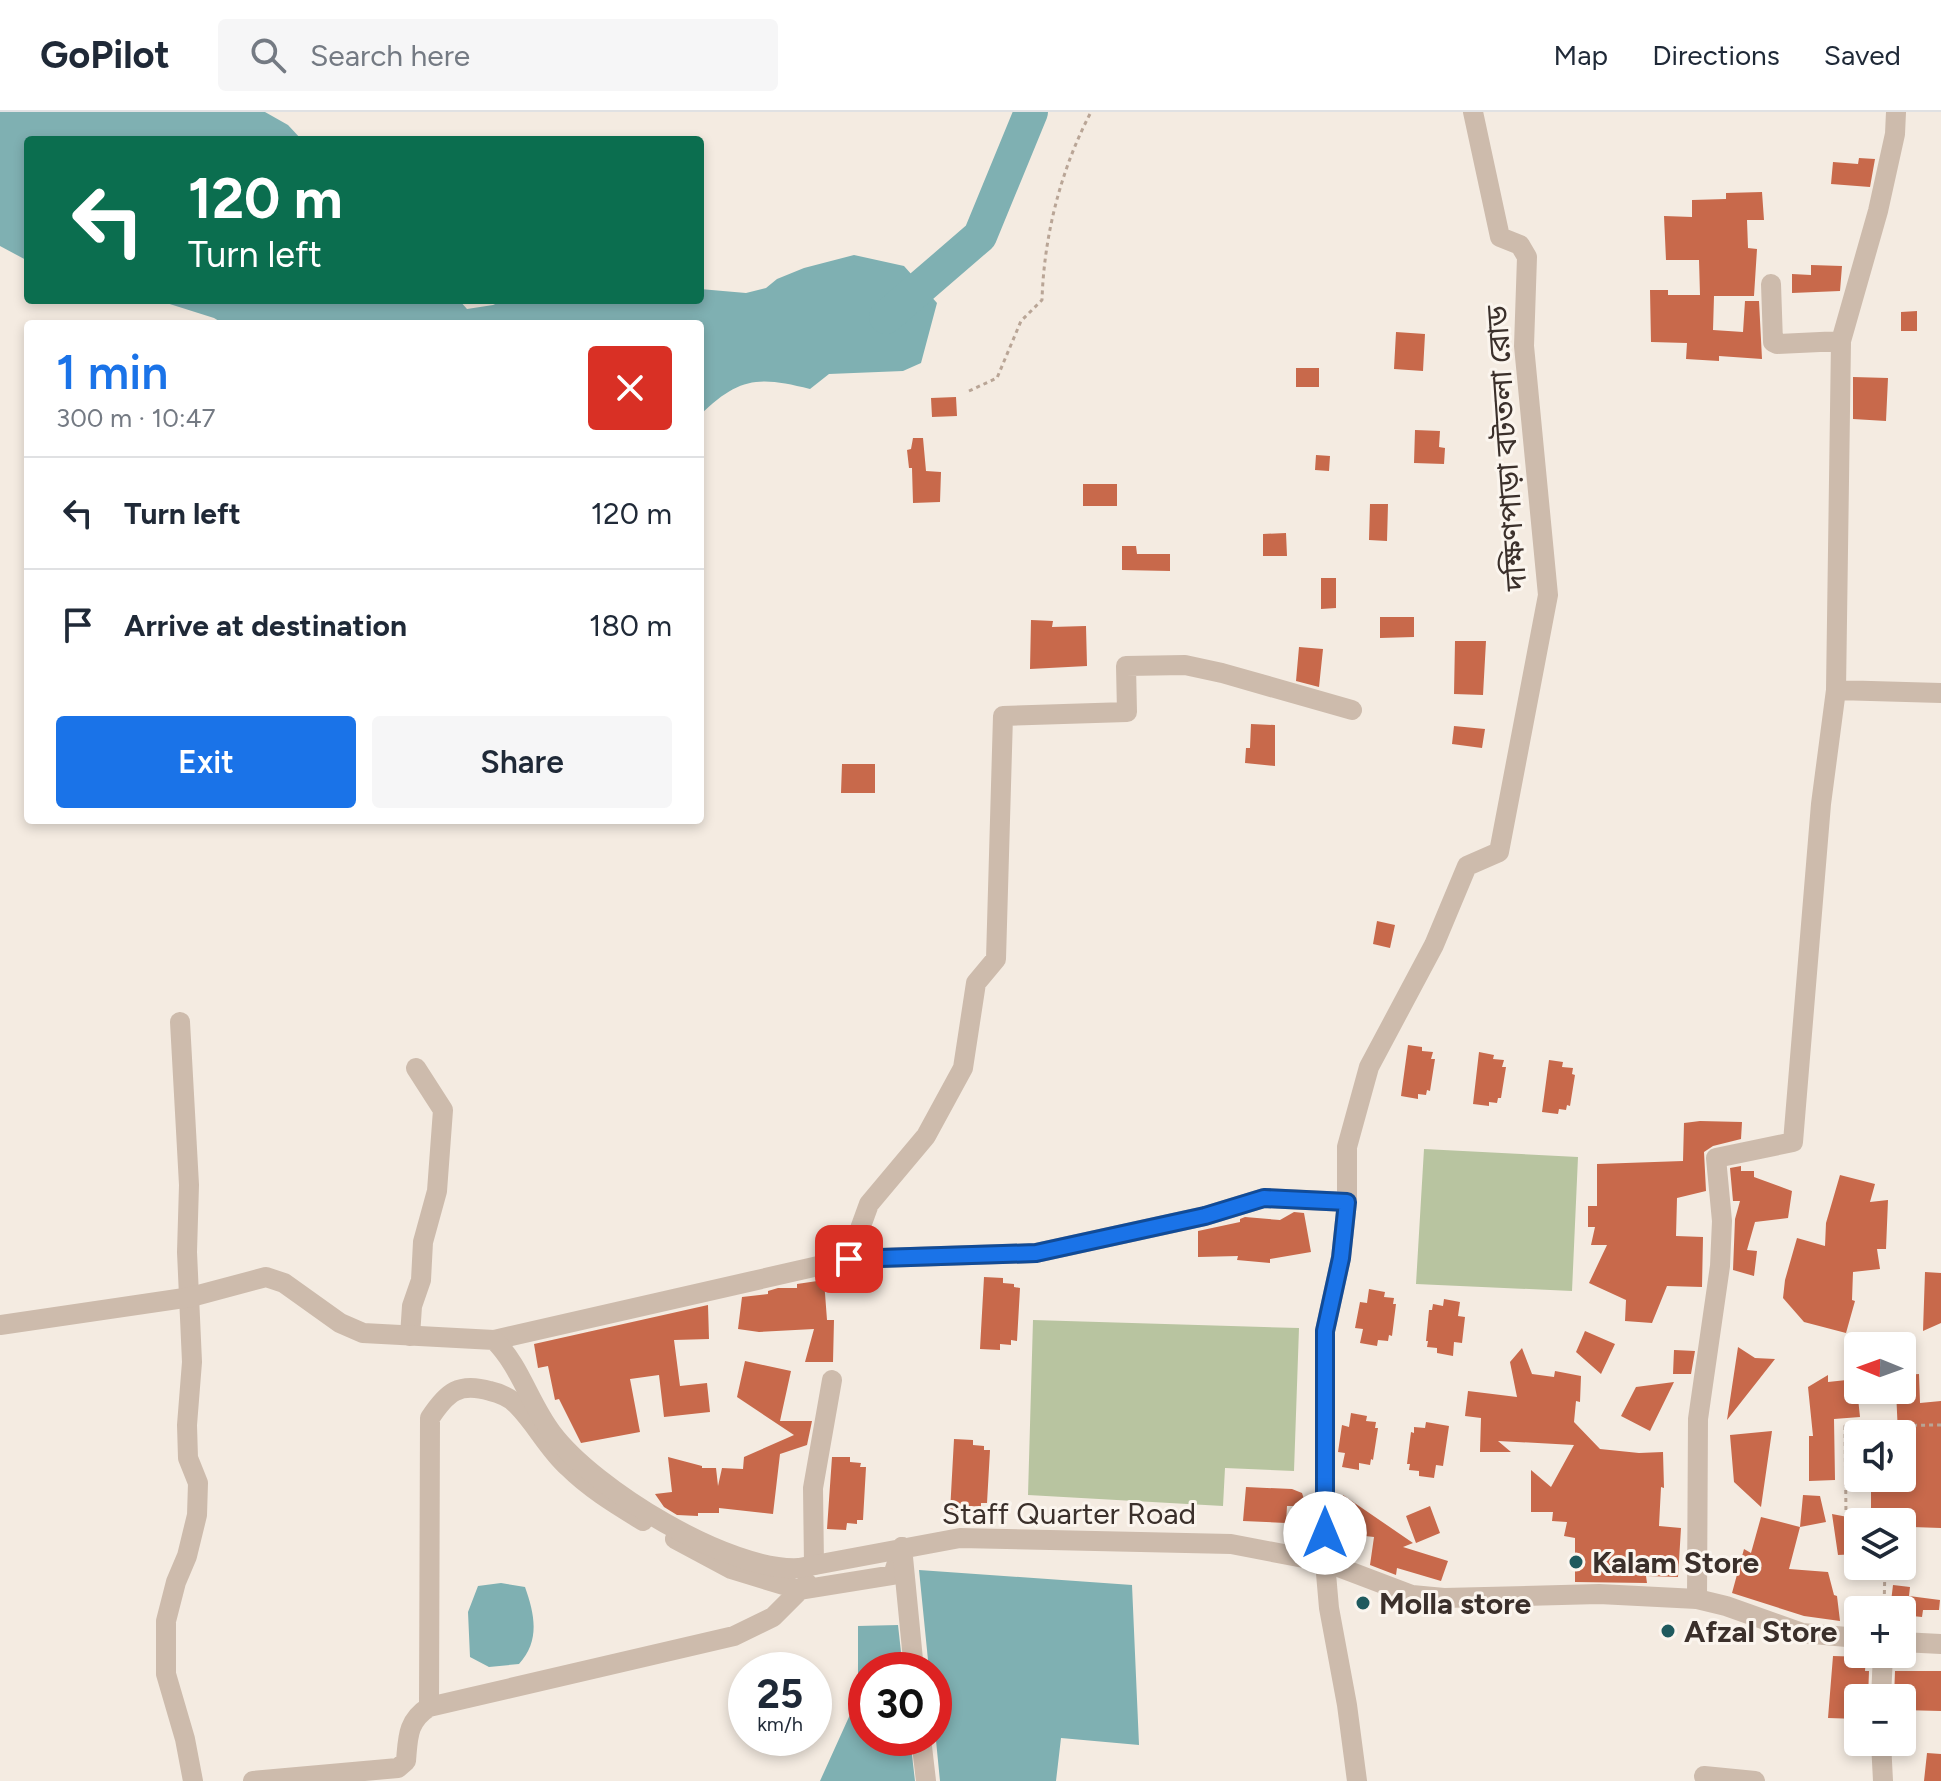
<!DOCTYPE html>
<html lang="en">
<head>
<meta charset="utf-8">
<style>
  :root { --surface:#fff; --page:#f6f6f7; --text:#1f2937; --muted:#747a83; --line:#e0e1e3; --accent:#1a73e8 }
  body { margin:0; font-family:Figtree,"Noto Sans Bengali",sans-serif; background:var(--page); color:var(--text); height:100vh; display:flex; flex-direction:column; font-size:30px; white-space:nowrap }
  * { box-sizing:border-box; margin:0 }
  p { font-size:26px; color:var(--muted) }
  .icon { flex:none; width:44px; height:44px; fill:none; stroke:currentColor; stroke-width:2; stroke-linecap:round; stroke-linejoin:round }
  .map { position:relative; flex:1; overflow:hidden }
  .side { position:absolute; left:24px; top:208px; width:680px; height:504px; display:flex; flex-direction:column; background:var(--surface); border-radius:8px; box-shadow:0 4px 12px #0003 }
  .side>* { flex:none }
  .top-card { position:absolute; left:24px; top:24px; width:680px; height:168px; border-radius:8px; box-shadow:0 4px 12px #0003; background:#0b6e4f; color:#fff; overflow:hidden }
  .needle { width:52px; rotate:271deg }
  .fabs { position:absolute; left:1844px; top:1220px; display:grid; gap:16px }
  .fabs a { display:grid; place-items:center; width:72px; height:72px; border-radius:8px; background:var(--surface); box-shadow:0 4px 12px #0003; font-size:40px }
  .speed { position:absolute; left:728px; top:1540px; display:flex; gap:16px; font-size:40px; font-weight:700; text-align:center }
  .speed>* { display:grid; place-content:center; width:104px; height:104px; border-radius:50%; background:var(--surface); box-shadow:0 4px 12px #0003; line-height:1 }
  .speed small { font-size:20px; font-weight:400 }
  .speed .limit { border:12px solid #d22; background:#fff; color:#111 }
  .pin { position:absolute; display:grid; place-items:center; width:68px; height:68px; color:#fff; margin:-34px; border-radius:16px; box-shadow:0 4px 12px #0006 }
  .me { position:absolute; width:88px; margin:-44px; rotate:0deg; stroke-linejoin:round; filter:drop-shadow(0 0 6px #0008) }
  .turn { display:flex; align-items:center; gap:28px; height:168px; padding:0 32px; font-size:36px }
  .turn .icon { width:104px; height:104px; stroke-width:2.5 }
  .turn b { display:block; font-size:56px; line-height:68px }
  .round { display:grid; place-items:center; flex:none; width:84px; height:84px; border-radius:8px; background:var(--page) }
  .head { display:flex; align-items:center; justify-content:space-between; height:136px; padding:0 32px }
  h1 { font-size:48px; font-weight:600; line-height:60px; color:var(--accent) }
  .action { display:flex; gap:16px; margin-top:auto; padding:16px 32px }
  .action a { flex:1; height:92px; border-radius:8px; background:var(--accent); color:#fff; font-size:32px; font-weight:600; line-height:92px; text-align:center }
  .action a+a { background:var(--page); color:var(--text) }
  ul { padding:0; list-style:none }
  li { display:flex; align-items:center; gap:24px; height:112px; padding:0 32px; border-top:2px solid var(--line) }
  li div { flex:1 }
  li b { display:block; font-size:30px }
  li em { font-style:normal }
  header { display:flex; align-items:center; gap:48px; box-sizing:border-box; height:112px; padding:0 40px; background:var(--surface); border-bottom:2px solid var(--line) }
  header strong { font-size:38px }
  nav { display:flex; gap:44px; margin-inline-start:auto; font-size:28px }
  .search { width:560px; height:72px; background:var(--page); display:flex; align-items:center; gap:20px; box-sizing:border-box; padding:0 28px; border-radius:8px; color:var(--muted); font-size:30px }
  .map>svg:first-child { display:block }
</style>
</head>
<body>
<header>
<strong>GoPilot</strong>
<div class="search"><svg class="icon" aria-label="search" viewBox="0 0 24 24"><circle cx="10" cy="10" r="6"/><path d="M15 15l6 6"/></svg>Search here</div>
<nav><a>Map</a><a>Directions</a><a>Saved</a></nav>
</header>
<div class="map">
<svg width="1941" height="1669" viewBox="0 0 1941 1669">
  <rect width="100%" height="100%" fill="#f4ebe1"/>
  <!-- green -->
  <path fill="#b8c4a0" d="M1424,1037L1578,1045L1572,1179L1416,1172Z
    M1033,1208L1299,1216L1294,1359L1225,1356L1223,1394L1028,1383Z"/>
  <!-- water -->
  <path fill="#7fb0b2" d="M0,0H265L288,13L302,28H28V149L0,134Z
    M854,143L904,154L937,191L921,251L903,259L829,262L810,277C759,264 739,265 700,303V212H224L214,206L157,188H459L467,197L493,193L504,188H700V177L746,181L766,176L777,167L804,156Z
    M919,1458L1132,1473L1139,1633L1061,1626L1056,1669H940L934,1608V1558H929Z
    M501,1471L525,1475C535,1503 540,1529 519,1552L489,1555L470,1545L468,1500L478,1474Z
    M898,1513L903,1558H866V1626H910L915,1669H820L858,1585V1514Z"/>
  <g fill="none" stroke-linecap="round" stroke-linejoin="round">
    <!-- river -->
    <path stroke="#7fb0b2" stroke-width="34" d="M886,205L980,124L1031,0"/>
  </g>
  <!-- building -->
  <path fill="#c8694b" d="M1859,46L1875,47L1870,75L1831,72L1833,50L1858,52Z
    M1762,80L1764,108H1747L1748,136L1757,137L1754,184H1714L1713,218L1743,220L1745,189H1759L1762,247L1719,244V249L1686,247L1687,231L1651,230L1650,178H1668V183H1700L1699,148H1666L1664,104L1692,105V88L1726,87V81Z
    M1811,153L1842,154L1840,179L1792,181V162L1811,163Z
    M1917,199V219H1901V200Z
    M1396,220L1425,222L1423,259L1394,257Z
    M1296,256H1319V275H1296Z
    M1853,265L1888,266L1886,309L1853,307Z
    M956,285L957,304L932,305L931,286Z
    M1415,318L1440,319L1439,335L1445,336L1444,352L1414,351Z
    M913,326H923L926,359L941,360L940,390L913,391L912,356H909L907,338L911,337Z
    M1316,343L1330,344L1329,359L1315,358Z
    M1083,372H1117V394H1083Z
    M1370,392H1388L1387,429L1369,428Z
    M1286,421L1287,444H1263V422Z
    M1122,434H1136L1137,442H1170V459L1122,458Z
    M1321,466H1336V496L1321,497Z
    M1380,505H1414V525L1380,526Z
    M1031,508L1053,509L1052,515L1086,514L1087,554L1030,557Z
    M1455,529H1486L1483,583L1454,582Z
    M1299,535L1323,537L1319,575L1296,569Z
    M1251,612L1275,613V654L1245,651L1246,636H1250Z
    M1454,614L1485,617L1482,636L1452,632Z
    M842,652H875V681H841Z
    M1377,809L1395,813L1390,836L1373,832Z
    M1408,933L1422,935V939L1433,940L1431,947H1435L1430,979L1427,978L1426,983L1418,982V987L1401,984Z
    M1479,940L1494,943L1493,947L1504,948L1502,955H1506L1501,986H1498L1497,991L1489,990V994L1473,992Z
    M1549,948L1563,950L1562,955L1573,956L1572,962L1575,963L1570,994L1567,993L1566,998L1559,997L1558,1002L1542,1000Z
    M1700,1009L1742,1010L1741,1027L1713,1034L1704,1040L1706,1079L1677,1086L1676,1124L1703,1125L1702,1175L1667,1174L1652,1211L1625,1209L1626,1188L1589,1171L1607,1133H1591L1595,1115H1588V1094H1597V1052L1683,1049L1684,1011Z
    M1741,1054V1059H1754V1065L1792,1079L1788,1106L1755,1110L1747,1138L1757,1139L1754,1164L1733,1158L1735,1107L1740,1089H1733L1730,1056Z
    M1840,1063L1875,1072L1870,1090L1888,1088L1886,1137H1877L1880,1157L1853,1160L1852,1188L1855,1189L1846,1221L1804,1210L1783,1186L1785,1168L1797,1126L1825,1134L1826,1111Z
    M1294,1100L1304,1101L1311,1140L1270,1147V1151L1237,1148L1238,1144L1198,1145V1119L1240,1110V1107L1245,1105L1280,1108Z
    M1925,1160L1941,1161V1211L1923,1219Z
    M984,1165L1003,1166V1171L1014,1172V1175L1020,1176L1017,1229L1011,1228V1233L1000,1232V1238L980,1237Z
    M824,1168L827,1208H834L833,1250H805L814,1217L759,1220L738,1217L742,1185L768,1182V1179L778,1176H797V1172Z
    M1369,1177L1385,1180L1384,1185L1394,1186L1393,1192H1396L1392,1224L1389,1223L1388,1229L1378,1228L1377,1234L1360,1231L1363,1217L1355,1216L1360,1190L1367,1191Z
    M1444,1187L1460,1190L1458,1204L1465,1205L1462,1231L1454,1230L1453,1244L1437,1241V1236L1427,1235L1428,1229H1426L1429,1198H1432L1433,1192L1443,1194Z
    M708,1193L709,1227L674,1228L680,1274L707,1271L710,1300L664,1305L659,1263L630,1267L640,1320L581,1331L559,1287L555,1288L548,1254L538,1256L534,1232Z
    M1585,1219L1615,1232L1601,1262L1576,1240Z
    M1738,1235L1755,1246L1775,1247L1727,1308Z
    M1522,1236L1532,1262L1554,1265L1555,1259L1581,1264L1580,1290L1576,1289L1574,1310L1600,1337L1639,1341L1663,1340L1664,1376L1661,1375L1659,1414L1681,1416L1678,1465L1646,1464L1647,1471L1575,1470V1426L1564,1424L1567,1410L1552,1409L1553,1400H1531V1358L1551,1375L1574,1333L1498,1329L1511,1340H1480L1481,1306L1465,1304L1468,1279L1517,1285L1510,1250Z
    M1674,1238L1695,1239L1691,1262H1673Z
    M745,1249L791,1259L780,1309H812L807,1333L780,1342L773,1402L719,1396V1401H698V1404L677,1403L664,1395L655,1382L672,1380L668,1345L702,1354V1356H716L718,1374L722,1356L743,1357L744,1345L794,1323L737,1285Z
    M1919,1262L1920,1291L1941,1289V1416L1912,1415L1913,1401H1871V1377H1902V1322H1898L1896,1278H1902V1263Z
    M1828,1263V1270L1856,1267L1860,1305L1834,1307L1835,1368L1809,1369V1324H1813L1808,1275Z
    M1674,1270L1650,1319L1621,1304L1636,1275Z
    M1351,1301L1367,1304L1366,1309L1376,1310L1375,1316H1378L1373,1348L1371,1347L1370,1353L1359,1351V1358L1342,1355L1345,1341L1338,1340L1342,1313L1349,1315Z
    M1426,1310L1449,1314L1443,1354L1436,1353L1434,1366L1419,1364V1359L1409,1358L1410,1352H1407L1411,1320L1414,1321V1315L1425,1316Z
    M1772,1319L1761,1395L1734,1370L1730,1323Z
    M954,1327L973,1328V1333L984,1334V1338H990L987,1391H981V1395L971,1394L970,1401L950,1400Z
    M832,1345H850V1350L861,1351L860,1355H866L863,1408H857V1412L847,1411L846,1418L827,1417Z
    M1246,1375L1292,1377L1302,1381L1305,1390L1298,1394H1287L1286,1411L1243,1409Z
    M1343,1383L1413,1431L1403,1435L1448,1449L1441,1469L1397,1456L1396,1463L1370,1453L1374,1425L1338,1421Z
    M1803,1383L1820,1384L1826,1410L1800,1415Z
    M1430,1394L1440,1421L1416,1431L1406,1404Z
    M1832,1402L1858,1407V1442L1838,1443Z
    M1761,1405L1800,1415L1789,1457L1828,1460L1834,1483L1837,1484L1840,1509L1804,1504L1732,1481L1744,1437L1751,1441Z
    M1893,1473L1910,1475L1909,1484L1940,1488L1939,1498H1923L1922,1505L1902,1503V1498H1890Z
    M1833,1544L1866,1545L1865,1559H1869L1868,1586H1858V1607L1828,1606Z
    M1895,1559H1941V1599L1902,1598V1586H1894Z
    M1927,1641L1941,1642V1669H1924Z"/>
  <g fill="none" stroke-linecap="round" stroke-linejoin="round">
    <!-- path -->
    <path stroke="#b9a596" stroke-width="3" stroke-dasharray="4 4" stroke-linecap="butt" d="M969,279L997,266L1021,209L1042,188C1044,123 1061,57 1091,0
      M1872,1410L1846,1403L1845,1314L1941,1313
      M1884,1498L1885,1454"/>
    <!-- minor -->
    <path stroke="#cdbbac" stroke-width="20" d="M1771,172L1773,230L1777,232L1841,229
      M1836,578L1941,581
      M180,910L189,1073L187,1140L192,1250L187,1313L188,1346L198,1371L197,1403L187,1444L176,1470L166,1509V1562L185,1627L193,1669
      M849,1147L869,1092L926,1024L963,956L976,871L996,847L1003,604L1127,600L1126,554L1185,553L1222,561L1352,598
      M410,1224L412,1194L421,1168L423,1130L437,1079L443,998L416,956
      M494,1228L849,1147L1036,1141L1205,1104L1264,1086L1347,1090
      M643,1409C617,1393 590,1377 568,1355C548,1337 536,1312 517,1293C511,1286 499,1281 490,1279C459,1270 447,1280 430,1306L429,1595L734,1524L773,1505L807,1471
      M675,1427L731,1457L800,1478L893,1463L902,1435
      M814,1453L813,1376L832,1268
      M1697,1487L1698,1307L1720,1154L1722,1109L1716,1046L1793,1030L1821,692L1836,578L1841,229L1878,99L1895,22L1896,0
      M1881,1586L1883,1542
      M1881,1630L1883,1669
      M1704,1664L1755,1669
      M253,1669L398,1656L406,1649C408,1626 407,1609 429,1595
      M1357,1669L1347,1593L1329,1496L1325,1450V1219L1341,1146L1347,1090V1035L1369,955L1434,833L1467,754L1499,740L1548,483L1524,234L1527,145L1520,133L1500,125L1473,0"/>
    <!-- tertiary -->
    <path stroke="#cdbbac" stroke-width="20" d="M0,1213L191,1185L266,1165L284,1171L340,1211L363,1221L494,1228C521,1255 529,1291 552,1321C594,1377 729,1460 799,1456L960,1426L1231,1432L1325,1450L1412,1483L1444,1486L1599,1482L1697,1487L1726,1494L1802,1521L1858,1526
      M902,1435L914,1558
      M1902,1530L1941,1532
      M921,1626L926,1669"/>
  </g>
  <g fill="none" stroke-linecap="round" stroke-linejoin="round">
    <defs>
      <path id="route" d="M849,1147L1036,1141L1205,1104L1264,1086L1347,1090L1341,1146L1325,1219V1421"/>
    </defs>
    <!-- route casing -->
    <use href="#route" stroke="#114b97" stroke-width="20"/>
    <!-- route -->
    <use href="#route" stroke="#1a73e8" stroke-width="14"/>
  </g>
  <!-- markers -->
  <g fill="#1f5a5e" stroke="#fbf5ee" stroke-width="3">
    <circle cx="1576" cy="1450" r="8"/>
    <circle cx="1363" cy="1491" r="8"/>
    <circle cx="1668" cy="1519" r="8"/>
  </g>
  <g text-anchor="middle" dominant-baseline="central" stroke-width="6" stroke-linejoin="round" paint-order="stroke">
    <!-- street labels -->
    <g font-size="30" fill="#3b302b" stroke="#fbf5ee">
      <text transform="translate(1506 336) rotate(-94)">দক্ষিণপাড়া বটতলা রোড</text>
      <text x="1069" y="1401">Staff Quarter Road</text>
    </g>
    <!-- poi labels -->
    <g font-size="30" font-weight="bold" fill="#3b302b" stroke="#fbf5ee" text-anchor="start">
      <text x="1592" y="1450">Kalam Store</text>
      <text x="1379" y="1491">Molla store</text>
      <text x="1684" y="1519">Afzal Store</text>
    </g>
  </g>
</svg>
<div class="fabs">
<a><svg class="needle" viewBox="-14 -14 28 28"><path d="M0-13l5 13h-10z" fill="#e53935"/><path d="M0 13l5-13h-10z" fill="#747a83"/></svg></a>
<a><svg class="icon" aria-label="sound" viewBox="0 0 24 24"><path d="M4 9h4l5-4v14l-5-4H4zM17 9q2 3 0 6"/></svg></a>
<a><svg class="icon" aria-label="layers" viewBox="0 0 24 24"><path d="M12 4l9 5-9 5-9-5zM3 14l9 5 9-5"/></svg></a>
<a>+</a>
<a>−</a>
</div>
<div class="speed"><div>25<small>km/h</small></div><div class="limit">30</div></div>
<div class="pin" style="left:849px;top:1147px;background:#d93025"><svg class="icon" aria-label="arrive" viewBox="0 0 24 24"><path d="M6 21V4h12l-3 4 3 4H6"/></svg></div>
<svg class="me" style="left:1325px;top:1421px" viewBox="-20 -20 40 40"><circle r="19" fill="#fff"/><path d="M0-13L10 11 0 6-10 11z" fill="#1a73e8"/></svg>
<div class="top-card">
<div class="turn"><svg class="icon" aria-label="left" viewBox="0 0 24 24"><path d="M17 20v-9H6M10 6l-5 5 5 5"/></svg><div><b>120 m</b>Turn left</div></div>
</div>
<section class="side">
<div class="head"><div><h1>1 min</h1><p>300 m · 10:47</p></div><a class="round" style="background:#d93025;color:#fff"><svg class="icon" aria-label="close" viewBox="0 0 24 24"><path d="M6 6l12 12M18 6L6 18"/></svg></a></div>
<ul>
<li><svg class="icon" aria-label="left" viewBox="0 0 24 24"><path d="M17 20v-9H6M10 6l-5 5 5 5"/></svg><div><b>Turn left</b></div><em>120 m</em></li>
<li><svg class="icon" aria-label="arrive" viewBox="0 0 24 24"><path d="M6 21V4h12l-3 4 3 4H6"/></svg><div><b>Arrive at destination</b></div><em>180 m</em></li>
</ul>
<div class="action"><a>Exit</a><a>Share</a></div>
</section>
</div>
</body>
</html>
